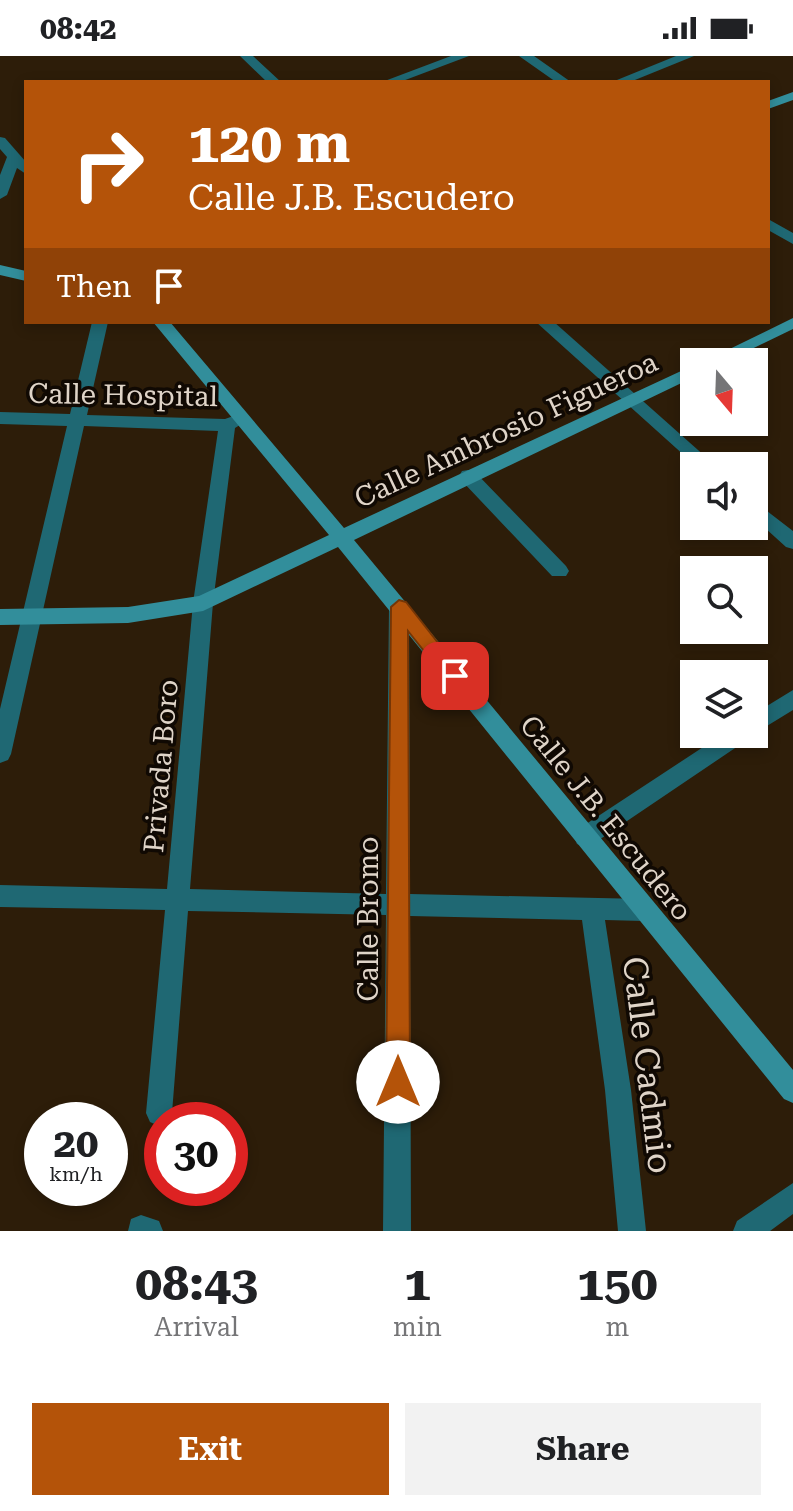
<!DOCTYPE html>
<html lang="en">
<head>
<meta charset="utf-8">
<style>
  :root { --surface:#fff; --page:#f2f2f2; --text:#202124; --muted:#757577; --accent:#b45309 }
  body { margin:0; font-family:"Roboto Serif",serif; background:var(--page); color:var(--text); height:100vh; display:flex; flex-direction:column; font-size:30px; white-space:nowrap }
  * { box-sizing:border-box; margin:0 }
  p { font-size:26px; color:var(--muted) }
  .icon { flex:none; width:44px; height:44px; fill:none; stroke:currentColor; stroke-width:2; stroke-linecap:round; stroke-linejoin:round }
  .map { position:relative; height:1175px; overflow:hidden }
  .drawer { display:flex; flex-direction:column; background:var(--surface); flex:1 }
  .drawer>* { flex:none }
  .banner { position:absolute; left:24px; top:24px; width:746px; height:244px; border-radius:0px; box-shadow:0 4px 12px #0003; background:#b45309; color:#fff; overflow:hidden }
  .needle { width:52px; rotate:161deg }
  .controls { position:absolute; left:680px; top:292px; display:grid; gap:16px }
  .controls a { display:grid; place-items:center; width:88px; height:88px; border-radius:0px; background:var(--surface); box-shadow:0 4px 12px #0003; font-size:40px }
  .speed { position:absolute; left:24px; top:1046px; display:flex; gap:16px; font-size:40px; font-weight:700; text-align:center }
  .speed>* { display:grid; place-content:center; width:104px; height:104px; border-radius:50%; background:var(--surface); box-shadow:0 4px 12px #0003; line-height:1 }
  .speed small { font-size:20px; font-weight:400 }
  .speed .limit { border:12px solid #d22; background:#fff; color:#111 }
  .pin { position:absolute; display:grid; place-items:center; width:68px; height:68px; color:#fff; margin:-34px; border-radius:16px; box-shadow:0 4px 12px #0006 }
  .me { position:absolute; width:88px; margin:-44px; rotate:0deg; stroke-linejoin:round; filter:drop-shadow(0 0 6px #0008) }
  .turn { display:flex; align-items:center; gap:28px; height:168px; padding:0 32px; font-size:36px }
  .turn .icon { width:104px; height:104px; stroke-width:2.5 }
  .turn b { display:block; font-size:56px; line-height:68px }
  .then { display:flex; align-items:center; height:76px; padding:0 32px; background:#0003; gap:16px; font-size:30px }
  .eta { display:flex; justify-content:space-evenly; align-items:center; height:136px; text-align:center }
  .eta b { font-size:48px; font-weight:700; line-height:56px }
  .action { display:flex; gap:16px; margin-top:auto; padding:16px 32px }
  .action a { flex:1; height:92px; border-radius:0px; background:var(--accent); color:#fff; font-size:32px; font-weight:700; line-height:92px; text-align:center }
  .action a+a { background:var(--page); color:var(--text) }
  .status { display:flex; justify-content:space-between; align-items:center; height:56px; padding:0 40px; background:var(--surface); direction:ltr }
  .status svg { height:22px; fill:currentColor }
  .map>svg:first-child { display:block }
</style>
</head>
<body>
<div class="status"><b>08:42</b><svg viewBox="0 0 49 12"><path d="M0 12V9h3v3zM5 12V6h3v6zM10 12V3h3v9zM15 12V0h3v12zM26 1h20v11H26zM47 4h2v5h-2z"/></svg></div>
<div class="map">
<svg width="793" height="1175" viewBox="0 0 793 1175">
  <rect width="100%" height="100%" fill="#2d1d09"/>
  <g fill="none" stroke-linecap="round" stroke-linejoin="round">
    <!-- street -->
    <path fill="#1f6873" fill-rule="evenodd" d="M240,0H253L281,26H267Z
      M451,0H469L400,26H382Z
      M519,0H534L571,26H556Z
      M676,0H694L630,26H612Z
      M0,81L5,82L26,106V118L17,112L7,139L0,143V119L7,101L0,93Z
      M768,163L793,177V188L768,174Z
      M92,266H108L87,359L225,363L239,358L248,364L235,372L213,547L190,833L386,838L389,551L392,546H406L409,551L410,838L644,843L652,846L656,854L652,862L644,865L605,864L631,1034L646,1175H618L605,1034L582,864L410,860L411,1175H383L386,859L188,855L172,1057L169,1064H162L159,1070L150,1066L146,1057L165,854L0,851V829L167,833L193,547L218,375L84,370L11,698L8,704L0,707V653L67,370L0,368V356L70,358Z
      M536,266H554L716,410H696Z
      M468,414L474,415L566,510L569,515L566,520H552L462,425L459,420L462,415Z
      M754,445L793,475V493L786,491L754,462Z
      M793,634V654L754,678V658Z
      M723,678H751L747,684L593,788L585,791L577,788L574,781L577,774Z
      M793,1127V1158L770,1175H733L737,1165Z
      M141,1159L159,1165L163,1175H128L131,1163Z"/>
    <!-- secondary -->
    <path fill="#328e9b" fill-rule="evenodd" d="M793,36V44L768,53V45Z
      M0,209L26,215V225L0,219Z
      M793,262V273L725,306H703Z
      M153,266H170L344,472L694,309V321L354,484L793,1014V1047L784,1043L338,491L203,555L128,567L0,569V553L128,551L199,540L329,479Z"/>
  </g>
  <!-- route -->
  <path fill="#b45309" stroke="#753606" stroke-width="2" d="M399,544L406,546L464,620L462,625H448L408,575L410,1026L406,1035L398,1038L390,1035L386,1026L391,551Z"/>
  <g text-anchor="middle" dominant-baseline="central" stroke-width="7" stroke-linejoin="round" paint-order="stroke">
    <!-- street labels -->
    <g font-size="28" fill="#dfd4c8" stroke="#100903">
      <text transform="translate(123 339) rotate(1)">Calle Hospital</text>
      <text transform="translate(506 374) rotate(-25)">Calle Ambrosio Figueroa</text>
      <text transform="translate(161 710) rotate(-85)">Privada Boro</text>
      <text transform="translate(606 762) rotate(51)">Calle J.B. Escudero</text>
      <text transform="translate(368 863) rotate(-90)">Calle Bromo</text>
    </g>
    <!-- near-street labels -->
    <g font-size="34" fill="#dfd4c8" stroke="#100903">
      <text transform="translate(648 1009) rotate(83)">Calle Cadmio</text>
    </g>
  </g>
</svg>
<div class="controls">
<a><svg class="needle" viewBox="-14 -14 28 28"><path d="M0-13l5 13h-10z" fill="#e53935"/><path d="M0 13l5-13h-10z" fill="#757577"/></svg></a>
<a><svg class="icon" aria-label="sound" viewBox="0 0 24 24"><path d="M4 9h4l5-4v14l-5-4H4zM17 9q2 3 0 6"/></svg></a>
<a><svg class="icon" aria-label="search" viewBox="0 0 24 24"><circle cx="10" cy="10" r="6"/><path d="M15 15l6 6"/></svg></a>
<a><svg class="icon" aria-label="layers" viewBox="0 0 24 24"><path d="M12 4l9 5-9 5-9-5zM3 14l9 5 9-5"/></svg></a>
</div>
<div class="speed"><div>20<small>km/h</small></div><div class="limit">30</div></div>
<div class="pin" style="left:455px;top:620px;background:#d93025"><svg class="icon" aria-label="arrive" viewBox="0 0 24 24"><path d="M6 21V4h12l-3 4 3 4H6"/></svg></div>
<svg class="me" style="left:398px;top:1026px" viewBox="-20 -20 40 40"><circle r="19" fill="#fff"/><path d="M0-13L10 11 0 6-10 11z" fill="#b45309"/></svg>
<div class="banner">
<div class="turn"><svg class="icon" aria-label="right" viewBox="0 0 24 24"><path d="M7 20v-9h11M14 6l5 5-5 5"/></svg><div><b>120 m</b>Calle J.B. Escudero</div></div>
<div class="then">Then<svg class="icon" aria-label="arrive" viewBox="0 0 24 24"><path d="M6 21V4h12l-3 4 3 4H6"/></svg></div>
</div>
</div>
<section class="drawer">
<div class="eta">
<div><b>08:43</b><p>Arrival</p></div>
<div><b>1</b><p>min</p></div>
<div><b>150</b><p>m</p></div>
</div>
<div class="action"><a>Exit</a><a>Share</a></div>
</section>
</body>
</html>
